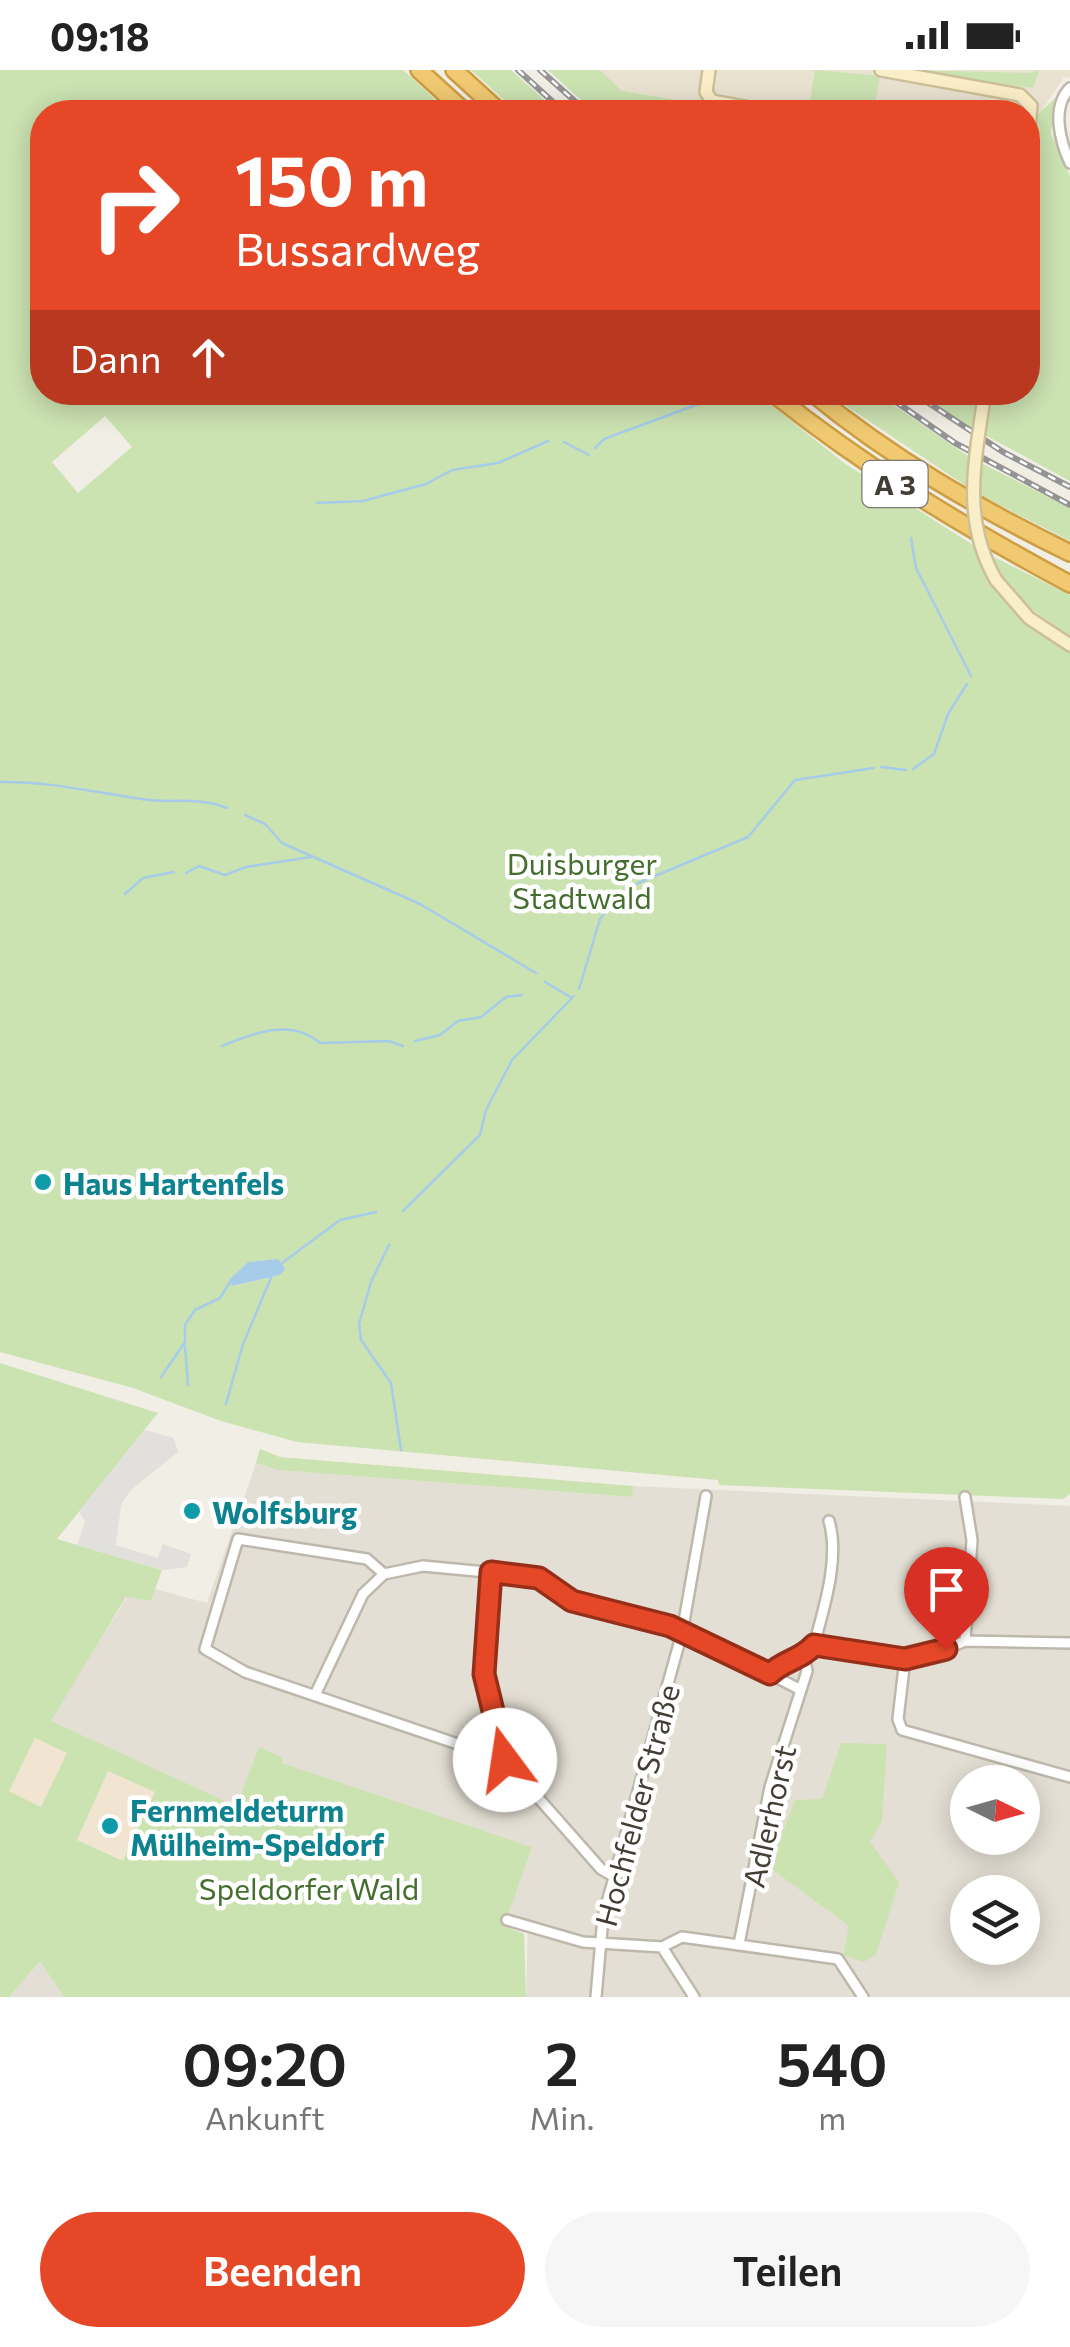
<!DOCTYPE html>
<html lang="de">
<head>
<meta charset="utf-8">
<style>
  :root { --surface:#fff; --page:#f6f6f6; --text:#222; --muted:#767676; --accent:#e64827 }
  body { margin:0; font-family:Commissioner,sans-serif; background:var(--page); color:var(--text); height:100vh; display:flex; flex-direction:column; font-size:38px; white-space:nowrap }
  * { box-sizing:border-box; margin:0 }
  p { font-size:32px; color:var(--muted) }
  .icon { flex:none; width:55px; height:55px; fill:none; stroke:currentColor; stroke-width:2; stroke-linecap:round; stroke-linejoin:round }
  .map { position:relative; height:1927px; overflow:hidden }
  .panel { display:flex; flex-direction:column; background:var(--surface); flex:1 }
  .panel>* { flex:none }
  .banner { position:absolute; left:30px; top:30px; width:1010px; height:305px; border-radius:40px; box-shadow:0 5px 25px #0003; background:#e64827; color:#fff; overflow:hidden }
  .needle { width:65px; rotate:95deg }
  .buttons { position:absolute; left:950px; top:1695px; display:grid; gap:20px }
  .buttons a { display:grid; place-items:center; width:90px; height:90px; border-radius:50%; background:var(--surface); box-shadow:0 5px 25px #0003; font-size:50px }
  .pin { position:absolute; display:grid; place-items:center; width:85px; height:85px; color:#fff; margin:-102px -42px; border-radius:50% 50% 50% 0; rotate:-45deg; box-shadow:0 0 10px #0007 }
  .pin .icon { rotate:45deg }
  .me { position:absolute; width:110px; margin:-55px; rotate:346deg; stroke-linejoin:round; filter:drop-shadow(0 0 8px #0008) }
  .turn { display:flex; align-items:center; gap:35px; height:210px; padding:0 40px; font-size:45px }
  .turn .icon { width:130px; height:130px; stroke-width:2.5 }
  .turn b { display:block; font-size:70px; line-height:85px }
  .then { display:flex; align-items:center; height:95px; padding:0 40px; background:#0003; gap:20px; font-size:38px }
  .eta { display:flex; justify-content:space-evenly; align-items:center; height:170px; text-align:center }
  .eta b { font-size:60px; font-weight:600; line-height:70px }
  .cta { display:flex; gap:20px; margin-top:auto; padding:20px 40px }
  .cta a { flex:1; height:115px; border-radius:60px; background:var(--accent); color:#fff; font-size:40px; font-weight:600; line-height:115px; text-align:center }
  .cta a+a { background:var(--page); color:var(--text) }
  .status { display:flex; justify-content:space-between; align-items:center; height:70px; padding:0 50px; background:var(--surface); direction:ltr }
  .status svg { height:28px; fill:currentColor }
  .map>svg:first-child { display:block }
</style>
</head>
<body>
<div class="status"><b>09:18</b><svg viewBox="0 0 49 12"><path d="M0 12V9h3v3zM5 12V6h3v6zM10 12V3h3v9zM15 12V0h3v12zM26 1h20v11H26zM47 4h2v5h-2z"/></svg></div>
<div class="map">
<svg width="1070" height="1927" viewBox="0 0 1070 1927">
  <rect width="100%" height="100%" fill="#f1eee5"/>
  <!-- residential -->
  <path fill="#e4dfd4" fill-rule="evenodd" d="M256,1393L279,1400L631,1427L633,1416L1070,1436V1927H526L528,1852L507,1846L532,1777L282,1693L259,1678L236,1736L50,1651L127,1527L151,1531L155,1519L207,1533ZM968,1712H1022V1768H968ZM968,1822H1022V1878H968Z
    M40,1890L64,1927H9Z"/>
  <!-- commercial -->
  <path fill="#f1e5d2" d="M35,1667L68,1683L41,1737L9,1721Z
    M108,1701L155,1721L123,1791L77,1770Z"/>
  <!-- education -->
  <path fill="#e9e2d0" d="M600,0H1070V8L1064,7L1028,61V42H751L622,21Z"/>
  <!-- green -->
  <path fill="#cbe2b1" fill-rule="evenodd" d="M0,0H403L449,42H42V322L756,323L844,393L973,475L983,500L1007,535L1070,583V1424L1063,1429L719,1415L718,1410L297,1372L221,1351L133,1318L0,1282ZM105,346L132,377L78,423L52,392ZM278,1189L280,1205L233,1216L230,1209L247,1193Z
    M471,0H511L558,42H517Z
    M548,0H600L622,21L751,42H594Z
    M815,0L880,6L874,42H808Z
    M900,0L1031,3L1039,0L1033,18Z
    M1055,28L1051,64L1070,106V411L985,365L992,323L1028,322V102L1037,45Z
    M827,323H876L968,386L966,416Z
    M917,323H980L974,362Z
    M981,393L1070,438V471L978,424Z
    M990,485L1070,525V567L1017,528Z
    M0,1293L158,1343L57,1469L162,1500L151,1531L126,1527L51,1651L236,1736L259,1677L283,1688L282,1693L532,1777L504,1856L524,1864L526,1927H64L40,1891L9,1927H0ZM35,1668L67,1683L41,1737L9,1721ZM108,1701L155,1722L123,1791L77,1770Z
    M260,1379L280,1387L633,1416L632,1427L278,1400L256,1393Z
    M841,1673L887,1674L882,1750L870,1772L899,1812L876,1884L864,1892L843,1885L849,1856L769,1797L795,1730L822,1729Z"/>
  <!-- parking -->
  <path fill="#e2e0dd" d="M145,1360L174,1368L178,1382L131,1420L121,1435L116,1475L158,1488L163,1474L191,1484L187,1497L162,1500L77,1475L85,1452L79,1441Z"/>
  <!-- water -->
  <path fill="#a6cce9" d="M278,1189L285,1199L280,1205L232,1216L230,1209L248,1192Z"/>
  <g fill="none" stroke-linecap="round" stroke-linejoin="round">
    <!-- stream -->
    <path stroke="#a6cce9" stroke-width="2.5" d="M564,372L589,385
      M595,378L604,369L720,326
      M317,433L363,431L426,414L452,400L498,393L548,371
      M911,468L916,498L971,606
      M881,697L906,700
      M913,699L934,684L948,644L967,614
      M0,712C46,711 94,722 141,729C171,734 198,726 227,738
      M245,745L265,754L282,773L420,834L536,903
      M186,803L199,796L225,805L246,797L311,787
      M125,824L143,808L174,802
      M545,912L572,928
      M579,919L600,849L619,825L629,817L748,767L795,710L874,698
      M415,971L440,965L458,951L481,947L506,927L522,925
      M222,976C253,963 291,948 320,973L389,971L403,976
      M403,1141L480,1065L486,1040L512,990L574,926
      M389,1175L371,1212L359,1254L361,1270L391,1313L401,1380
      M282,1193L340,1150L376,1142
      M185,1276L188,1315
      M161,1307L185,1272V1255L195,1240L220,1228L232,1209
      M226,1334L243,1274L271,1208"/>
    <defs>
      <path id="street" d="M1070,18C1051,37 1060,71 1070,93
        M965,1427L972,1470L965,1571
        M491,1502L485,1604L505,1690
        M384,1504L367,1489L238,1469L205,1579L245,1602L505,1690L601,1799L615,1807
        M814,1575C824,1538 840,1488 829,1451
        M905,1589L898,1649L902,1660L1070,1707
        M770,1604L801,1620
        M315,1625L363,1524L384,1504L423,1496L539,1507L571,1531L670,1557L770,1604C784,1590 801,1590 814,1575L905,1589L926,1587L965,1571L1070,1573
        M507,1850L583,1872L662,1877L694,1927
        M739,1874L770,1717L807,1601L804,1586
        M662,1877L682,1867L838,1889L863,1927
        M596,1927L603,1847L682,1563L706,1426"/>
      <path id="secondary" d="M709,0L706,22L712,31L772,42
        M881,0L1020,25L1031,36L1028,69
        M982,341L985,322
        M996,510L1029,548L1070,575"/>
      <path id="highway" d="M419,0L465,42
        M454,0L500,42
        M771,322C866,398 964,457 1070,514
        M811,322C891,388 978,438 1070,483"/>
    </defs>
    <!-- street casing -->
    <use href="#street" stroke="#beb8ac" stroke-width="14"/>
    <!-- secondary casing -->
    <use href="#secondary" stroke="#cdc098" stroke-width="16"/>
    <!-- highway casing -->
    <use href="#highway" stroke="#ce9e42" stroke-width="20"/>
    <!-- street -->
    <use href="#street" stroke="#fff" stroke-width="9"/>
    <!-- secondary -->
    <use href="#secondary" stroke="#f9eec7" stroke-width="11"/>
    <!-- highway -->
    <use href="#highway" stroke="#f0c971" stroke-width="15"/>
    <defs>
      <path id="rail" d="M518,0L564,42
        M540,0L587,42
        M882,322L955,373L1070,435
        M912,322L1003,382L1070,417"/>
    </defs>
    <!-- rail casing -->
    <use href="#rail" stroke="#949494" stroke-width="6"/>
    <!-- rail -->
    <use href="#rail" stroke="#fff" stroke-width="2.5" stroke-dasharray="8" stroke-linecap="butt"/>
    <defs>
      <path id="secondary-bridge" d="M982,341C973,402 964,454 996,510"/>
    </defs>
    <!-- secondary-bridge casing -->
    <use href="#secondary-bridge" stroke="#cdc098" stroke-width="16" stroke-linecap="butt"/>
    <!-- secondary-bridge -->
    <use href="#secondary-bridge" stroke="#f9eec7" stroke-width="11"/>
  </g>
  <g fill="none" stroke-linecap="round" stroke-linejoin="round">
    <defs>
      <path id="route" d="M505,1690L484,1604L491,1502L539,1508L572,1531L670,1556L770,1604C784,1590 801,1590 814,1575L905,1589L946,1579"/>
    </defs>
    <!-- route casing -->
    <use href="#route" stroke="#962f19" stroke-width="25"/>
    <!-- route -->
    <use href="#route" stroke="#e64827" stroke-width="18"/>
  </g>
  <!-- markers -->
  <g fill="#0f9aa8" stroke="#fff" stroke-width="4">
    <circle cx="43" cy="1112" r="10"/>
    <circle cx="192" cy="1441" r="10"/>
    <circle cx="110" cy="1756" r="10"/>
  </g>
  <g text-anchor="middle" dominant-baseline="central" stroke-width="9" stroke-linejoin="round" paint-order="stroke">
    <!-- shield labels -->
    <rect fill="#fff" stroke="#7b7872" stroke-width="2.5" x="862.5" y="391" width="65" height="46" rx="8"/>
    <g font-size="28" font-weight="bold" fill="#433e35">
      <text x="895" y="414">A 3</text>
    </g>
    <!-- park labels -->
    <g font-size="30" fill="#456f2e" stroke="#fff">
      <text x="582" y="792">Duisburger<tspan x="582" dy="34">Stadtwald</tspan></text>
      <text x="309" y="1817">Speldorfer Wald</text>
    </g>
    <!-- culture labels -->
    <g font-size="30" font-weight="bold" fill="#0d838f" stroke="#fff" text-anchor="start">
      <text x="63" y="1112">Haus Hartenfels</text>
      <text x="212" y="1441">Wolfsburg</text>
      <text x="130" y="1739">Fernmeldeturm<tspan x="130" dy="34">Mülheim-Speldorf</tspan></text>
    </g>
    <!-- street labels -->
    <g font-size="30" fill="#433e35" stroke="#fff">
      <text transform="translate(636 1735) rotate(-75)">Hochfelder Straße</text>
      <text transform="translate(768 1746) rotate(-77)">Adlerhorst</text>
    </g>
  </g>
</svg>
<div class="buttons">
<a><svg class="needle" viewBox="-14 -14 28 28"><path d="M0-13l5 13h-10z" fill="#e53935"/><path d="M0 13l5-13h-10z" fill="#767676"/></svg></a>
<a><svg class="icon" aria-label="layers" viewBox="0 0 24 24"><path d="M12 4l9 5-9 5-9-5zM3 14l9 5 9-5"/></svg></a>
</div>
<div class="pin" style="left:946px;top:1579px;background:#d93025"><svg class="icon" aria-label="arrive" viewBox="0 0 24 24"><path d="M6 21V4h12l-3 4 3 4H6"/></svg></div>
<svg class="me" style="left:505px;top:1690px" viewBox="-20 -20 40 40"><circle r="19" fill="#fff"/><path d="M0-13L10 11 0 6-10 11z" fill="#e64827"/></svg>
<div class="banner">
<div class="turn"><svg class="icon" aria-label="right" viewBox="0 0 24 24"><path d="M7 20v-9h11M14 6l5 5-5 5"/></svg><div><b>150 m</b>Bussardweg</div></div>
<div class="then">Dann<svg class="icon" aria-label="ahead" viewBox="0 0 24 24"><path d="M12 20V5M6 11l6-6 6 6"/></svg></div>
</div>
</div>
<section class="panel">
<div class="eta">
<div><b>09:20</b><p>Ankunft</p></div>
<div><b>2</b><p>Min.</p></div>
<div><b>540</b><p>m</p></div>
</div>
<div class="cta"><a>Beenden</a><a>Teilen</a></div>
</section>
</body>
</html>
